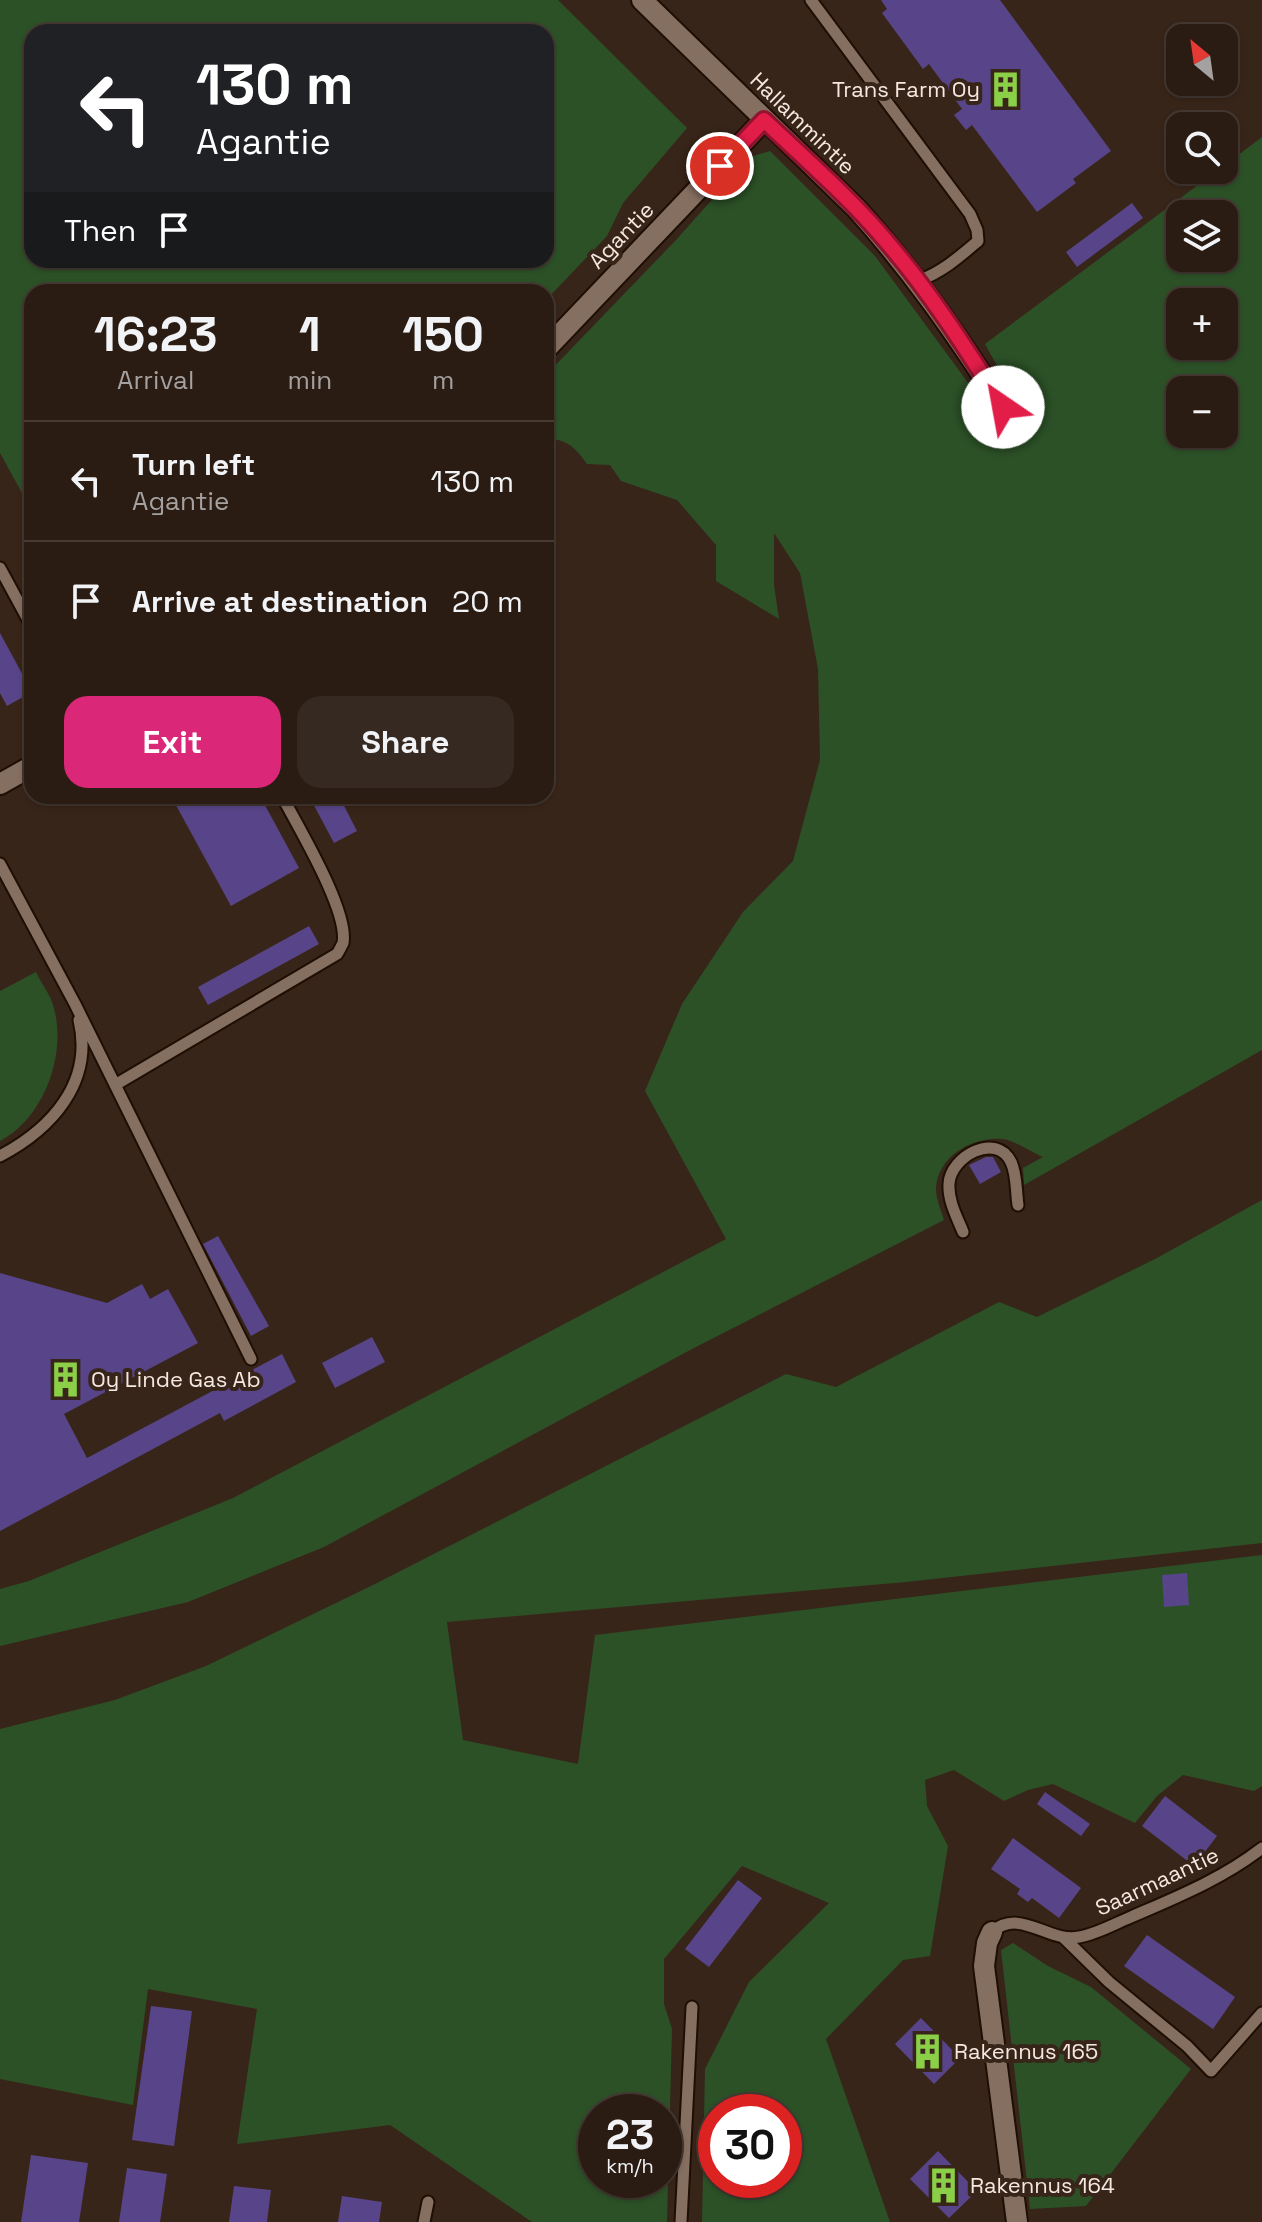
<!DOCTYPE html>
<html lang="en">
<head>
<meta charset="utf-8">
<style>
  :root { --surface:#2a1c13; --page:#362921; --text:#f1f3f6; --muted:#a5a1a0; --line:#463a33; --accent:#db2777 }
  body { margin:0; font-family:"Space Grotesk",sans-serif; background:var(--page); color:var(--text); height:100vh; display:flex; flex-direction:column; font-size:30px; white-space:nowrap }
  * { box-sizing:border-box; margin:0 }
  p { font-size:26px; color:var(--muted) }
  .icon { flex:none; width:44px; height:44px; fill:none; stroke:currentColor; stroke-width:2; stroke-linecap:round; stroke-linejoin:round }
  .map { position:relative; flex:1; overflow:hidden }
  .drawer { position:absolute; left:24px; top:284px; width:530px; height:520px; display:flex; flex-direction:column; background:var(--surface); border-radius:24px; box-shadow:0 2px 6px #0004,0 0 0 2px var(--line) }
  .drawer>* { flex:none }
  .guide { position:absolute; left:24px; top:24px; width:530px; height:244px; border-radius:24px; box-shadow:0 2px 6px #0004,0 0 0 2px var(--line); background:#202124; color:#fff; overflow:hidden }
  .needle { width:52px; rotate:331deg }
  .buttons { position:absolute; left:1166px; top:24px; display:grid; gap:16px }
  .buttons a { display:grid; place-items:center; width:72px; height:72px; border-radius:16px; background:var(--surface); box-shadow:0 2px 6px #0004,0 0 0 2px var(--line); font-size:40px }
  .speed { position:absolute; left:578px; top:2094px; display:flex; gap:16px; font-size:40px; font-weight:700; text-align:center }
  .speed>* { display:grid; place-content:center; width:104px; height:104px; border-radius:50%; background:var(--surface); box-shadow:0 2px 6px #0004,0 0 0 2px var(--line); line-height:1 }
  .speed small { font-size:20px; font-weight:400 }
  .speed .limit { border:12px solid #d22; background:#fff; color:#111 }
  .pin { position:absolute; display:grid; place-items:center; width:68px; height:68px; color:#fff; margin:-34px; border:4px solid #fff; border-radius:50%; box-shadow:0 2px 8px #0007 }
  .me { position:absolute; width:88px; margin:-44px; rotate:327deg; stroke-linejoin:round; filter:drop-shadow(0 0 6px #0008) }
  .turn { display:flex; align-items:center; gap:28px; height:168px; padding:0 40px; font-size:36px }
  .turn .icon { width:104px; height:104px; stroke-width:2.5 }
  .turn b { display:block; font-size:56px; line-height:68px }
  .then { display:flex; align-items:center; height:76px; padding:0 40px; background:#0003; gap:16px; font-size:30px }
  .eta { display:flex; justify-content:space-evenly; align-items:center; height:136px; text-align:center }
  .eta b { font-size:48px; font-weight:800; line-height:56px }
  .button { display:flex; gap:16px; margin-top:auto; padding:16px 40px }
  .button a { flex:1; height:92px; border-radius:24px; background:var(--accent); color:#fff; font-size:32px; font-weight:800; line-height:92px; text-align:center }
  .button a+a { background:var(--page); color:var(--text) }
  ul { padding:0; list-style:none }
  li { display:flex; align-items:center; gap:24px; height:120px; padding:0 40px; border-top:2px solid var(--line) }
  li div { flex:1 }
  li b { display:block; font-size:30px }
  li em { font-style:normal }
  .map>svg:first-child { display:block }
</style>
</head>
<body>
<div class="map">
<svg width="1262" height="2222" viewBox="0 0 1262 2222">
  <rect width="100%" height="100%" fill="#382519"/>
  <!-- green -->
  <path fill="#2c5127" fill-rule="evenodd" d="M0,0H558L687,128L623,203L607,236L546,300V292H32V511L0,453ZM32,32H546V260H32Z
    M1262,137V1050L1024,1185L1023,1168L1043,1157C1031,1152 1016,1141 1003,1139C973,1136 937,1156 936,1189C936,1199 941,1210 944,1220L692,1349L324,1547L188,1602L0,1646V1589L29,1581L233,1498L726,1239L645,1091L682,1004L743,912L793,861L820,760L818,669L800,573L774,533V585L779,619L716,581V545L677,500L621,481L610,465L587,464C576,448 566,438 546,439V375L676,240L750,157L770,151L875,256L991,414L1018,403L985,344L1218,170H1224V166ZM1180,214H1224V258H1180ZM1180,302H1224V346H1180ZM1180,390H1224V434H1180Z
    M36,972C41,983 50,994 53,1005C68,1053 44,1118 0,1141V991Z
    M1262,1200V1543L906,1582L447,1622L463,1740L578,1764L595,1635L1262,1555V1786L1254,1791L1183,1775L1157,1796L1135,1823L1053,1784L1028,1790L1004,1801L954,1770L925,1780L927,1806L948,1846L930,1956L903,1960L826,2039L890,2222H702L705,2069L749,1982L829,1903L742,1866L664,1959V2004L672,2029L667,2222H532L390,2125L237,2144L257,2009L148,1989L133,2105L0,2079V1729L115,1700L206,1666L375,1584L786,1374L836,1387L999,1302L1037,1317L1155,1259ZM596,2112H664V2180H596ZM716,2112H784V2180H716Z
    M1013,1943L1048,1966L1091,1987L1191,2069L1086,2206L1030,2209L1001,1950Z"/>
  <!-- building -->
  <path fill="#584589" d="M881,0H1000L1111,151L1073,179L1076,183L1037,212L972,125L966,130L954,115L962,109L929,64L923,69L882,13L887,9Z
    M1132,203L1143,218L1077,267L1066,252Z
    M0,633L32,692L7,706L0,693Z
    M171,796H260L299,868L231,906Z
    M309,796H339L357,831L334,843Z
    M309,926L319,944L208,1005L198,987Z
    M986,1157H993L1001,1172L980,1184L969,1165Z
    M218,1236L269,1326L251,1336L203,1244Z
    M0,1273L107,1303L142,1284L150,1299L168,1289L198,1343L64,1414L87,1458L282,1354L296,1382L224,1421L220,1413L0,1531Z
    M372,1337L385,1362L335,1388L322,1363Z
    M1187,1573L1189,1605L1164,1607L1162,1575Z
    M1045,1792L1090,1824L1081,1836L1037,1804Z
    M1165,1796L1217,1836L1194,1866L1142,1826Z
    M1013,1838L1081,1888L1059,1918L1032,1898L1028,1902L1017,1894L1020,1889L991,1869Z
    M738,1880L762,1898L709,1967L685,1949Z
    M1147,1935L1235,1997L1213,2029L1124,1966Z
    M151,2006L192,2011L174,2146L132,2140Z
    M921,2018L960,2058L934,2084L895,2044Z
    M938,2151L977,2191L949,2218L910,2179Z
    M31,2155L88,2163L79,2222H21Z
    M127,2168L167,2174L160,2222H119Z
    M234,2186L271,2190L267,2222H229Z
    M342,2196L382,2202L379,2222H338Z"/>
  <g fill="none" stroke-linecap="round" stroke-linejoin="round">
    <defs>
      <path id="service" d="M811,0L970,214L977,230L978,241C958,258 942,272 918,281
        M0,568L32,627
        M0,864L75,1004L251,1359
        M115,1085L337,954C338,953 342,945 343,943C349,911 298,827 282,796
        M0,1156C51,1129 94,1083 79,1020
        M963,1232C957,1217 948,1201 949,1184C950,1157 996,1131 1011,1162C1017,1174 1016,1192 1018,1205
        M992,1932C1020,1907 1048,1943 1079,1937C1097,1934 1114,1924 1131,1917C1177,1897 1222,1879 1262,1848
        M1064,1938L1109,1982L1187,2046L1211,2071L1262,2013
        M424,2222L428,2202
        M681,2222L692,2007"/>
      <path id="minor" d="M642,0L856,208C912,270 958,337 1003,407
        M546,349L764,120
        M0,784L32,766
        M992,1932L987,1943L984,1966L1017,2222"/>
    </defs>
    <!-- service casing -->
    <use href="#service" stroke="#1e0e03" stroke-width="15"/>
    <!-- minor casing -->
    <use href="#minor" stroke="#1e0e03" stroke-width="24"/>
    <!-- service -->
    <use href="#service" stroke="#856f61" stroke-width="11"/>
    <!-- minor -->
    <use href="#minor" stroke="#856f61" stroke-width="20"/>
  </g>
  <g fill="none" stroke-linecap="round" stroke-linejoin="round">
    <defs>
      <path id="route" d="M720,166L764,120C805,159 849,197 886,241C930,292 967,350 1003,407"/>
    </defs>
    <!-- route casing -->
    <use href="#route" stroke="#92132f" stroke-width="20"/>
    <!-- route -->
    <use href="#route" stroke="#e11d48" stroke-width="14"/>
  </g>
  <!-- icons -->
  <defs>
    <symbol id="building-bare" viewBox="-9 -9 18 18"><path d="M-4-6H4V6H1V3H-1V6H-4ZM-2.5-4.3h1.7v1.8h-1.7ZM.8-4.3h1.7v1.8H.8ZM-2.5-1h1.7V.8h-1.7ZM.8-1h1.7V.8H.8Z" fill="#8bce47" stroke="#382519" stroke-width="2.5" paint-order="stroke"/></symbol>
  </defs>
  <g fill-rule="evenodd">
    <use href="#building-bare" x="980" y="64" width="51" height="51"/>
    <use href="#building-bare" x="40" y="1354" width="51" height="51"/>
    <use href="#building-bare" x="902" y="2026" width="51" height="51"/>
    <use href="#building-bare" x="918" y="2160" width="51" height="51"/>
  </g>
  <g text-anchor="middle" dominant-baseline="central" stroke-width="8" stroke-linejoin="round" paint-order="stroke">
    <!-- poi labels -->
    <g font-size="22" fill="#f5e8e0" stroke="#382519" text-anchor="start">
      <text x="980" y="89" text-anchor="end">Trans Farm Oy</text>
      <text x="91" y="1379">Oy Linde Gas Ab</text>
      <text x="954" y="2051">Rakennus 165</text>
      <text x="970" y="2185">Rakennus 164</text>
    </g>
    <!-- street labels -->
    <g font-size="22" fill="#f5e8e0" stroke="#382519">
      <text transform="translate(803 123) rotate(44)">Hallammintie</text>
      <text transform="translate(621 235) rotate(-46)">Agantie</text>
      <text transform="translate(1157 1881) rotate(-25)">Saarmaantie</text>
    </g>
  </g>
</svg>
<div class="buttons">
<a><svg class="needle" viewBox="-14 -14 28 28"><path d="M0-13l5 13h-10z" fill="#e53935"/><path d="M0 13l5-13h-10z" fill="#a5a1a0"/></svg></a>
<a><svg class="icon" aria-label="search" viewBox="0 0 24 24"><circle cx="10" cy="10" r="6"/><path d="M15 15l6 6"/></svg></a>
<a><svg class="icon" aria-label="layers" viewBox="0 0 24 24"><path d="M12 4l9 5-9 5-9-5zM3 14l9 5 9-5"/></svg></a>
<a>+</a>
<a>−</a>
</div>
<div class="speed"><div>23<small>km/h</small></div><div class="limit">30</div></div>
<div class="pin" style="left:720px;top:166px;background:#d93025"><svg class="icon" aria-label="arrive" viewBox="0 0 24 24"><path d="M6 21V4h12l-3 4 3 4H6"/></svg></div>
<svg class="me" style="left:1003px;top:407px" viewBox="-20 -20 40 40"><circle r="19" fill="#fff"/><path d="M0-13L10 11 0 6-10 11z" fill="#e11d48"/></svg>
<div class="guide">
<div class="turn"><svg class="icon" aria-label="left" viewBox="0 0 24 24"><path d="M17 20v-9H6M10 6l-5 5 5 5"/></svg><div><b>130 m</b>Agantie</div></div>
<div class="then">Then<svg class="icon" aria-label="arrive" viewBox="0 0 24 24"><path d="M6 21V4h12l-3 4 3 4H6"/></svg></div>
</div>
<section class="drawer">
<div class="eta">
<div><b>16:23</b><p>Arrival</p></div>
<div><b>1</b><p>min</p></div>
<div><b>150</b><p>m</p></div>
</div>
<ul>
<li><svg class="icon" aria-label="left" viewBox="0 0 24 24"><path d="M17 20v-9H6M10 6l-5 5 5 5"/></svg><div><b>Turn left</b><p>Agantie</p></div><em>130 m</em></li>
<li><svg class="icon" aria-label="arrive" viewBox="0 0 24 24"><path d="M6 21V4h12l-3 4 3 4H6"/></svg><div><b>Arrive at destination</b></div><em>20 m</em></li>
</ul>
<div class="button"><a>Exit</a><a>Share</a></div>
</section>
</div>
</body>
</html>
